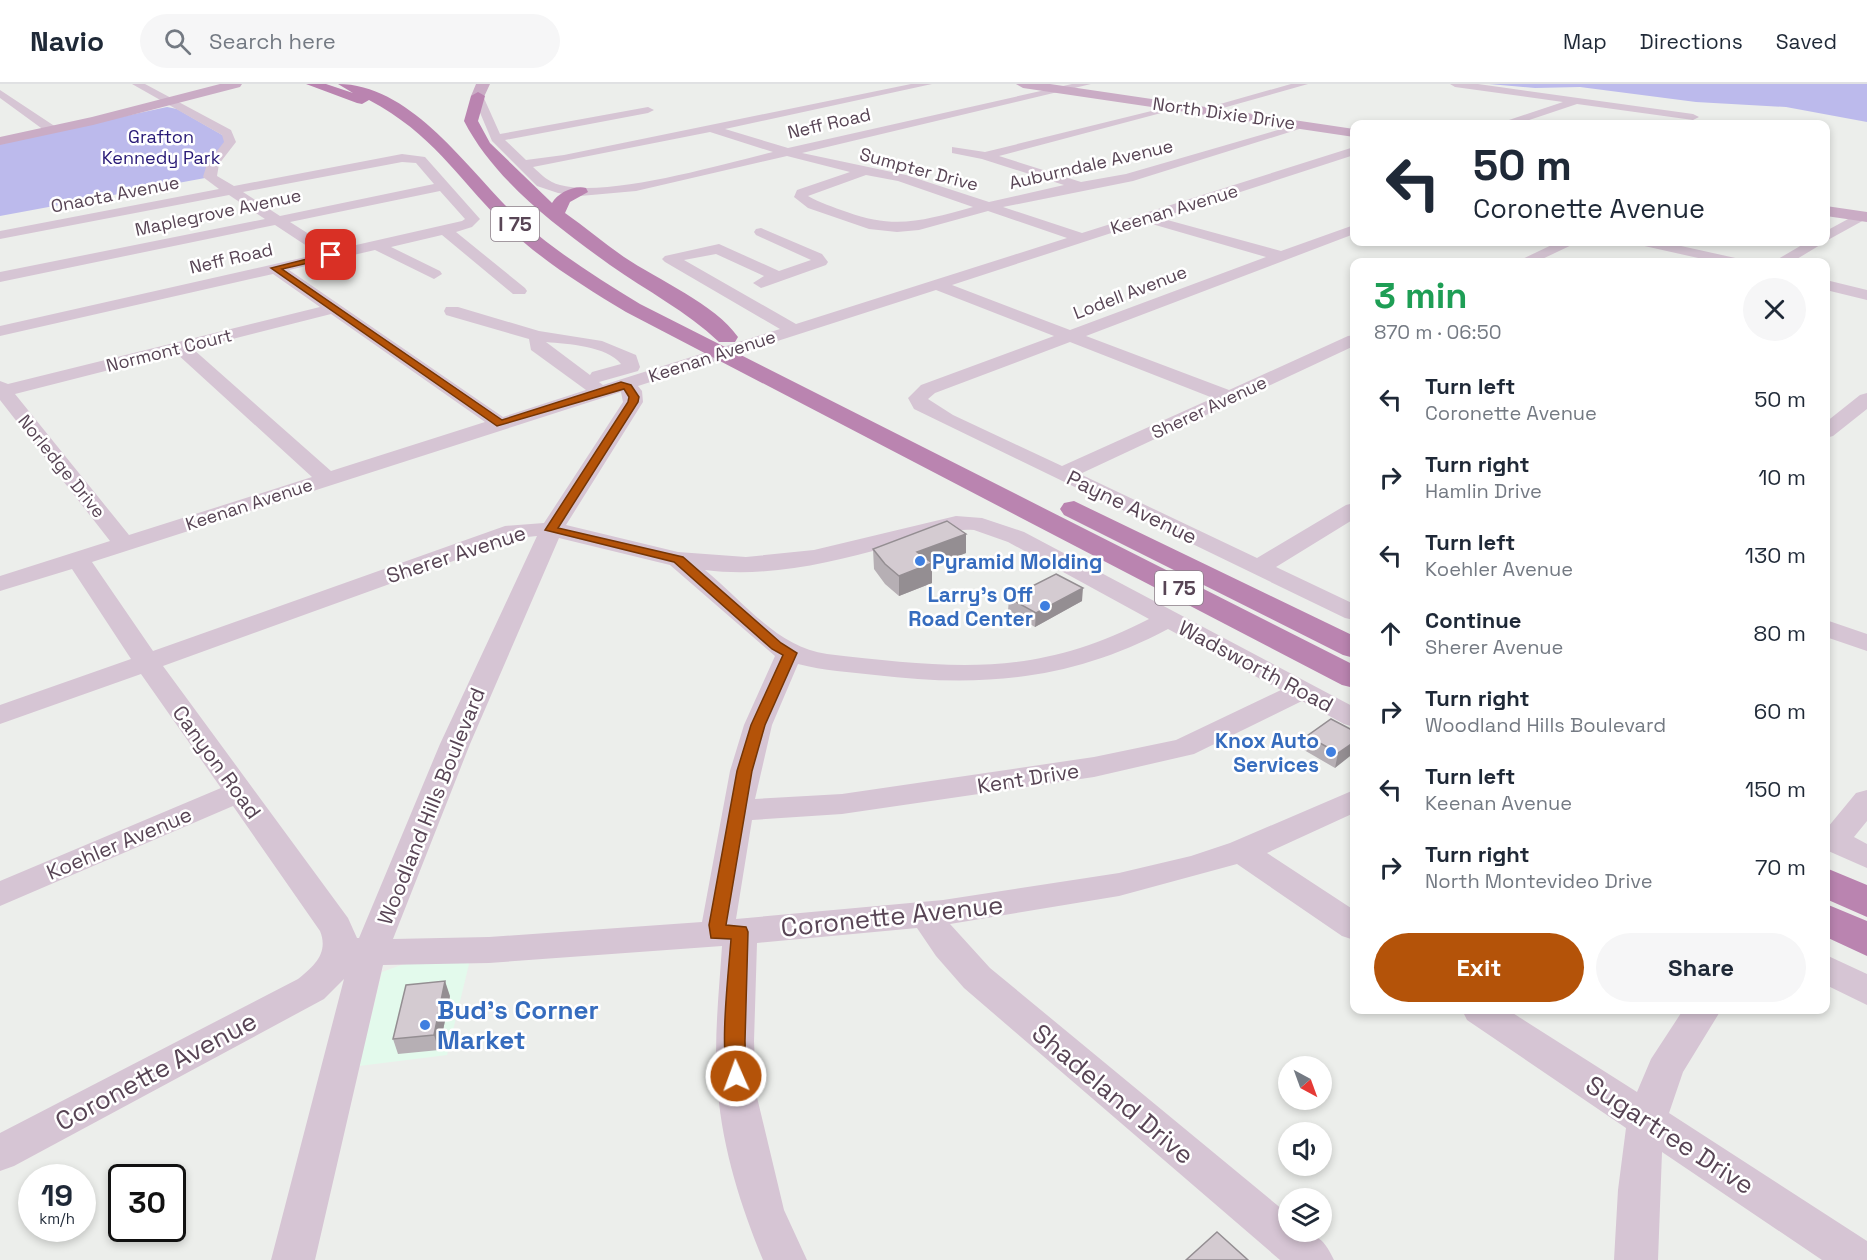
<!DOCTYPE html>
<html lang="en">
<head>
<meta charset="utf-8">
<style>
  :root { --surface:#fff; --page:#f6f6f7; --text:#1f2937; --muted:#747a83; --line:#e0e1e3; --accent:#b45309 }
  body { margin:0; font-family:"Space Grotesk",sans-serif; background:var(--page); color:var(--text); height:100vh; display:flex; flex-direction:column; font-size:22px; white-space:nowrap }
  * { box-sizing:border-box; margin:0 }
  p { font-size:20px; color:var(--muted) }
  .icon { flex:none; width:33px; height:33px; fill:none; stroke:currentColor; stroke-width:2; stroke-linecap:round; stroke-linejoin:round }
  .map { position:relative; flex:1; overflow:hidden }
  .side { position:absolute; left:1350px; top:174px; width:480px; height:756px; display:flex; flex-direction:column; background:var(--surface); border-radius:12px; box-shadow:0 3px 9px #0003 }
  .side>* { flex:none }
  .hud { position:absolute; left:1350px; top:36px; width:480px; height:126px; border-radius:12px; box-shadow:0 3px 9px #0003; background:#fff; color:var(--text); overflow:hidden }
  .needle { width:39px; rotate:139deg }
  .tools { position:absolute; left:1278px; top:972px; display:grid; gap:12px }
  .tools a { display:grid; place-items:center; width:54px; height:54px; border-radius:50%; background:var(--surface); box-shadow:0 3px 9px #0003; font-size:30px }
  .speed { position:absolute; left:18px; top:1080px; display:flex; gap:12px; font-size:30px; font-weight:700; text-align:center }
  .speed>* { display:grid; place-content:center; width:78px; height:78px; border-radius:50%; background:var(--surface); box-shadow:0 3px 9px #0003; line-height:1 }
  .speed small { font-size:15px; font-weight:400 }
  .speed .limit { border:3px solid #111; border-radius:9px; background:#fff; color:#111 }
  .pin { position:absolute; display:grid; place-items:center; width:51px; height:51px; color:#fff; margin:-26px; border-radius:12px; box-shadow:0 3px 9px #0006 }
  .me { position:absolute; width:66px; margin:-33px; rotate:358deg; stroke-linejoin:round; filter:drop-shadow(0 0 4px #0008) }
  .turn { display:flex; align-items:center; gap:21px; height:126px; padding:0 24px; font-size:27px }
  .turn .icon { width:78px; height:78px; stroke-width:2.5 }
  .turn b { display:block; font-size:42px; line-height:51px }
  .round { display:grid; place-items:center; flex:none; width:63px; height:63px; border-radius:32px; background:var(--page) }
  .headline { display:flex; align-items:center; justify-content:space-between; height:102px; padding:0 24px }
  h1 { font-size:36px; font-weight:700; line-height:45px; color:#1e9e55 }
  .primary-button { display:flex; gap:12px; margin-top:auto; padding:12px 24px }
  .primary-button a { flex:1; height:69px; border-radius:36px; background:var(--accent); color:#fff; font-size:24px; font-weight:700; line-height:69px; text-align:center }
  .primary-button a+a { background:var(--page); color:var(--text) }
  ul { padding:0; list-style:none }
  li { display:flex; align-items:center; gap:18px; height:78px; padding:0 24px }
  li div { flex:1 }
  li b { display:block; font-size:22px }
  li em { font-style:normal }
  header { display:flex; align-items:center; gap:36px; box-sizing:border-box; height:84px; padding:0 30px; background:var(--surface); border-bottom:2px solid var(--line) }
  header strong { font-size:28px }
  nav { display:flex; gap:33px; margin-inline-start:auto; font-size:21px }
  .search { width:420px; height:54px; background:var(--page); display:flex; align-items:center; gap:15px; box-sizing:border-box; padding:0 21px; border-radius:33px; color:var(--muted); font-size:22px }
  .map>svg:first-child { display:block }
</style>
</head>
<body>
<header>
<strong>Navio</strong>
<div class="search"><svg class="icon" aria-label="search" viewBox="0 0 24 24"><circle cx="10" cy="10" r="6"/><path d="M15 15l6 6"/></svg>Search here</div>
<nav><a>Map</a><a>Directions</a><a>Saved</a></nav>
</header>
<div class="map">
<svg width="1867" height="1176" viewBox="0 0 1867 1176">
  <rect width="100%" height="100%" fill="#eceeeb"/>
  <!-- commercial -->
  <path fill="#e3faec" d="M470,876L447,971L359,982L382,888L404,880Z"/>
  <!-- green -->
  <path fill="#bcbaec" d="M1489,0H1867V38L1786,23L1696,18L1580,3L1535,4Z
    M167,23L177,25L224,52L225,60L205,94L0,132V59Z"/>
  <g fill="none" stroke-linecap="round" stroke-linejoin="round">
    <!-- minor -->
    <path fill="#d6c5d4" fill-rule="evenodd" d="M132,0H145L231,46L236,58L219,80L217,92L234,102L402,70L425,73L480,135L472,143L456,148L525,204L527,207L525,210H513L442,151L391,163L440,187L442,190L434,195L375,166L289,186L503,333L586,306L531,266L529,255L446,231L444,227L446,223H458L539,247L602,257L636,271L640,283L638,287L599,298L603,301L780,245L665,178L662,175L665,172L719,160L779,187L811,176L756,151L754,148L756,145L761,144L822,170L828,178L826,181L761,204L753,199L764,192L716,170L684,176L796,240L1067,154L988,127L919,146L897,148L869,145L808,124L794,113L797,106L850,88L787,72L636,107L580,112L558,109L537,102L492,57L473,12L474,10L483,12L500,50L648,23L654,26L648,29L505,56L526,76L564,71L911,0H932L725,45L788,64L1072,0H1091L802,69L906,91L989,118L1064,101L982,75L952,69V63L985,68L1180,20V24L999,72L1081,98L1126,90L1302,39L1312,41L1133,97L1003,123L1082,149L1354,63V71L1160,134L1281,167L1354,141V150L1086,252L1229,306L1348,252L1354,251V262L1080,390L1257,474L1346,421L1354,419V435L1276,483L1354,520V536L1345,534L914,325L908,314L921,301L1054,252L936,206L638,302L642,307L643,318L566,441L678,468L746,473L814,466L956,432L982,434L1024,448L1354,623V643L1344,640L1302,617L1194,670L1094,693L842,730L752,736L736,835L943,816L1119,789L1191,772L1230,759L1354,706V729L1267,769L1354,826V856L1342,852L1237,780L1119,812L950,840L990,884L1288,1130V1148C1314,1148 1323,1152 1334,1176H1280L964,904L936,872L917,844L757,859L754,957L756,1009L784,1126L807,1176H763C741,1123 723,1066 718,1009C713,960 719,910 722,862L489,879L383,881L315,1176H271L344,895L324,915L14,1082L0,1087V1049L298,895C314,882 329,869 320,847L233,722L0,822V797L221,704L141,590L0,640V621L131,575L72,485L0,507V492L110,457L0,316V297L8,300L320,223L273,190L0,252V242L319,170L275,141L0,198V188L265,135L229,111L0,155V147L219,105L203,93L207,80L224,58L222,51ZM710,48L773,68C722,80 608,114 560,101C548,98 542,91 533,83ZM402,78L416,79L434,100L280,132L243,108ZM866,91L898,97L973,123C925,136 896,146 847,128C833,123 820,119 808,112ZM440,107L465,135L462,137L334,166L290,138ZM1145,138L1266,173L1070,246L952,201ZM331,230L485,338L331,387L193,265ZM546,258C568,260 607,262 621,280L592,288L590,291ZM1070,258L1213,314L1062,382L953,331L928,315L935,309ZM176,269L312,393L129,451L15,310ZM621,308L623,318L544,439L505,442L153,567L92,478ZM974,446L1008,458L1149,535C1033,595 952,584 827,570C777,563 743,517 705,486C766,494 830,479 888,463C916,456 944,444 974,446ZM537,452L440,660L359,854H357L348,834L163,582L517,454ZM559,454L670,481L775,572L744,641L730,687L702,838L489,853L393,855L470,660ZM1168,545L1281,606L1176,656L1094,673L842,710L755,715L772,641L798,580C824,587 850,588 875,591C983,604 1072,596 1168,545Z
      M1291,0H1308L1205,29L1199,26Z
      M1450,0H1478L1693,30L1699,33L1693,36L1577,20L1517,40H1501L1503,38L1563,18L1455,3Z
      M0,6L56,43V49H48L0,14Z
      M1861,128L1866,129V135L1826,157V147Z
      M1558,158H1578L1536,178H1516Z
      M1637,158H1663L1740,175L1742,178H1716L1640,161Z
      M1807,158H1825L1792,178H1773Z
      M1826,196L1867,206V216L1826,206Z
      M1867,309V325L1833,352L1826,354V338L1860,311Z
      M1826,536L1867,550V567L1826,553Z
      M1867,706V737L1854,753L1867,760V784L1826,766V742L1828,743L1856,709Z
      M1826,871L1867,890V921L1826,901Z
      M1462,926H1508L1637,1008L1651,975L1683,926H1721L1683,988L1669,1029L1867,1157V1176H1822L1662,1068L1658,1176H1614L1618,1106L1626,1044L1467,936Z"/>
    <!-- major -->
    <path fill="#caacc5" fill-rule="evenodd" d="M220,0H242L240,3L93,41L0,61V53L92,33Z
      M476,0H490L483,15H473L471,12Z
      M1016,0H1050L1354,45V53L1023,4Z
      M1826,122L1867,128V138L1826,132Z"/>
    <!-- highway -->
    <path fill="#ba84b0" fill-rule="evenodd" d="M306,0H326L353,9L338,0C416,0 474,96 527,142C562,172 601,196 640,220L1354,581V604L1342,601L626,228C583,202 539,175 503,139C454,90 434,51 369,16L362,20L357,19Z
      M478,8L485,12L478,37L490,59L550,117L552,119C558,109 574,101 586,104L588,108L570,118L565,129C585,143 604,159 624,173C658,196 715,220 738,253L735,258H719C686,227 647,207 610,181C556,142 495,97 464,37L471,12Z
      M1074,417L1354,552V574L1343,571L1064,431L1060,425L1064,419Z
      M1826,784L1867,801V833L1826,815Z
      M1826,820L1867,837V872L1826,853Z"/>
  </g>
  <!-- wall -->
  <path fill="#b6afb4" d="M873,465L966,469L932,482V499L899,512L885,500L874,485Z
    M1009,514L1082,517L1035,543L1008,527Z
    M1354,647L1335,684L1304,666L1307,652Z
    M450,912L439,966L398,970L393,955Z"/>
  <!-- shaded-wall -->
  <path fill="#948e92" d="M966,450V469L932,482V499L899,512V492L917,468Z
    M1083,504L1082,517L1035,543L1036,529Z
    M1354,658V669L1335,684L1338,669Z
    M445,897L450,912L439,966L434,951Z"/>
  <!-- building -->
  <path fill="#d4cbd1" stroke="#948e92" stroke-width="1.5" d="M947,437L966,450L917,468L932,479L899,492L885,480L873,465Z
    M1056,490L1083,504L1036,529L1009,514Z
    M1331,635L1354,647V658L1338,669L1307,652Z
    M445,897L434,951L393,955L406,901Z
    M1217,1148L1248,1176H1186Z"/>
  <!-- route -->
  <path fill="#b45309" stroke="#753606" stroke-width="1.5" d="M331,169L334,173L282,185L502,336L621,298L631,301L639,313L638,318L558,444L683,473L781,559L797,569L765,641L752,687L726,841L746,843L748,848L745,957L746,992L743,997L736,1000L730,997C718,974 729,885 731,855L711,854L709,841L737,687L751,641L783,571L772,565L674,478L545,446L628,318L629,313L624,305L497,342L271,184Z"/>
  <!-- markers -->
  <g fill="#3f7fe0" stroke="#fff" stroke-width="2">
    <circle cx="920" cy="477" r="6"/>
    <circle cx="1045" cy="522" r="6"/>
    <circle cx="1331" cy="668" r="6"/>
    <circle cx="425" cy="941" r="6"/>
  </g>
  <g text-anchor="middle" dominant-baseline="central" stroke-width="5" stroke-linejoin="round" paint-order="stroke">
    <!-- far-street labels -->
    <g font-size="18" fill="#584555" stroke="#fff">
      <text transform="translate(1224 29) rotate(8)">North Dixie Drive</text>
      <text transform="translate(829 39) rotate(-13)">Neff Road</text>
      <text transform="translate(1091 80) rotate(-13)">Auburndale Avenue</text>
      <text transform="translate(919 85) rotate(15)">Sumpter Drive</text>
      <text transform="translate(115 110) rotate(-11)">Onaota Avenue</text>
      <text transform="translate(1174 125) rotate(-17)">Keenan Avenue</text>
      <text transform="translate(218 128) rotate(-12)">Maplegrove Avenue</text>
      <text transform="translate(231 174) rotate(-13)">Neff Road</text>
      <text transform="translate(1130 208) rotate(-21)">Lodell Avenue</text>
      <text transform="translate(169 266) rotate(-14)">Normont Court</text>
      <text transform="translate(712 272) rotate(-18)">Keenan Avenue</text>
      <text transform="translate(1209 323) rotate(-25)">Sherer Avenue</text>
      <text transform="translate(62 382) rotate(51)">Norledge Drive</text>
      <text transform="translate(249 420) rotate(-18)">Keenan Avenue</text>
    </g>
    <!-- far-park labels -->
    <g font-size="18" fill="#281976" stroke="#fff">
      <text x="161" y="52">Grafton<tspan x="161" dy="21">Kennedy Park</tspan></text>
    </g>
    <!-- shield labels -->
    <g fill="#fff" stroke="#8a7d88" stroke-width="1.5">
      <rect x="491" y="123" width="48" height="34" rx="4.5"/>
      <rect x="1155" y="487" width="48" height="34" rx="4.5"/>
    </g>
    <g font-size="20" font-weight="bold" fill="#584555">
      <text x="515" y="140">I 75</text>
      <text x="1179" y="504">I 75</text>
    </g>
    <!-- street labels -->
    <g font-size="21" fill="#584555" stroke="#fff">
      <text transform="translate(1132 423) rotate(26)">Payne Avenue</text>
      <text transform="translate(456 470) rotate(-18)">Sherer Avenue</text>
      <text transform="translate(1256 582) rotate(28)">Wadsworth Road</text>
      <text transform="translate(217 678) rotate(54)">Canyon Road</text>
      <text transform="translate(1028 694) rotate(-9)">Kent Drive</text>
      <text transform="translate(431 722) rotate(-68)">Woodland Hills Boulevard</text>
      <text transform="translate(119 759) rotate(-23)">Koehler Avenue</text>
    </g>
    <!-- shop labels -->
    <g font-size="21" font-weight="bold" fill="#366cbe" stroke="#fff" text-anchor="end">
      <text x="932" y="477" text-anchor="start">Pyramid Molding</text>
      <text x="1033" y="510">Larry's Off<tspan x="1033" dy="24">Road Center</tspan></text>
      <text x="1319" y="656">Knox Auto<tspan x="1319" dy="24">Services</tspan></text>
    </g>
    <!-- near-street labels -->
    <g font-size="26" fill="#584555" stroke="#fff">
      <text transform="translate(892 832) rotate(-6)">Coronette Avenue</text>
      <text transform="translate(156 987) rotate(-28)">Coronette Avenue</text>
      <text transform="translate(1113 1010) rotate(40)">Shadeland Drive</text>
      <text transform="translate(1670 1051) rotate(33)">Sugartree Drive</text>
    </g>
    <!-- near-shop labels -->
    <g font-size="26" font-weight="bold" fill="#366cbe" stroke="#fff" text-anchor="start">
      <text x="437" y="926">Bud's Corner<tspan x="437" dy="30">Market</tspan></text>
    </g>
  </g>
</svg>
<div class="tools">
<a><svg class="needle" viewBox="-14 -14 28 28"><path d="M0-13l5 13h-10z" fill="#e53935"/><path d="M0 13l5-13h-10z" fill="#747a83"/></svg></a>
<a><svg class="icon" aria-label="sound" viewBox="0 0 24 24"><path d="M4 9h4l5-4v14l-5-4H4zM17 9q2 3 0 6"/></svg></a>
<a><svg class="icon" aria-label="layers" viewBox="0 0 24 24"><path d="M12 4l9 5-9 5-9-5zM3 14l9 5 9-5"/></svg></a>
</div>
<div class="speed"><div>19<small>km/h</small></div><div class="limit">30</div></div>
<div class="pin" style="left:331px;top:171px;background:#d93025"><svg class="icon" aria-label="arrive" viewBox="0 0 24 24"><path d="M6 21V4h12l-3 4 3 4H6"/></svg></div>
<svg class="me" style="left:736px;top:992px" viewBox="-20 -20 40 40"><circle r="17" fill="#b45309" stroke="#fff" stroke-width="3"/><path d="M0-11L8 9 0 5-8 9z" fill="#fff"/></svg>
<div class="hud">
<div class="turn"><svg class="icon" aria-label="left" viewBox="0 0 24 24"><path d="M17 20v-9H6M10 6l-5 5 5 5"/></svg><div><b>50 m</b>Coronette Avenue</div></div>
</div>
<section class="side">
<div class="headline"><div><h1>3 min</h1><p>870 m · 06:50</p></div><a class="round"><svg class="icon" aria-label="close" viewBox="0 0 24 24"><path d="M6 6l12 12M18 6L6 18"/></svg></a></div>
<ul>
<li><svg class="icon" aria-label="left" viewBox="0 0 24 24"><path d="M17 20v-9H6M10 6l-5 5 5 5"/></svg><div><b>Turn left</b><p>Coronette Avenue</p></div><em>50 m</em></li>
<li><svg class="icon" aria-label="right" viewBox="0 0 24 24"><path d="M7 20v-9h11M14 6l5 5-5 5"/></svg><div><b>Turn right</b><p>Hamlin Drive</p></div><em>10 m</em></li>
<li><svg class="icon" aria-label="left" viewBox="0 0 24 24"><path d="M17 20v-9H6M10 6l-5 5 5 5"/></svg><div><b>Turn left</b><p>Koehler Avenue</p></div><em>130 m</em></li>
<li><svg class="icon" aria-label="ahead" viewBox="0 0 24 24"><path d="M12 20V5M6 11l6-6 6 6"/></svg><div><b>Continue</b><p>Sherer Avenue</p></div><em>80 m</em></li>
<li><svg class="icon" aria-label="right" viewBox="0 0 24 24"><path d="M7 20v-9h11M14 6l5 5-5 5"/></svg><div><b>Turn right</b><p>Woodland Hills Boulevard</p></div><em>60 m</em></li>
<li><svg class="icon" aria-label="left" viewBox="0 0 24 24"><path d="M17 20v-9H6M10 6l-5 5 5 5"/></svg><div><b>Turn left</b><p>Keenan Avenue</p></div><em>150 m</em></li>
<li><svg class="icon" aria-label="right" viewBox="0 0 24 24"><path d="M7 20v-9h11M14 6l5 5-5 5"/></svg><div><b>Turn right</b><p>North Montevideo Drive</p></div><em>70 m</em></li>
</ul>
<div class="primary-button"><a>Exit</a><a>Share</a></div>
</section>
</div>
</body>
</html>
